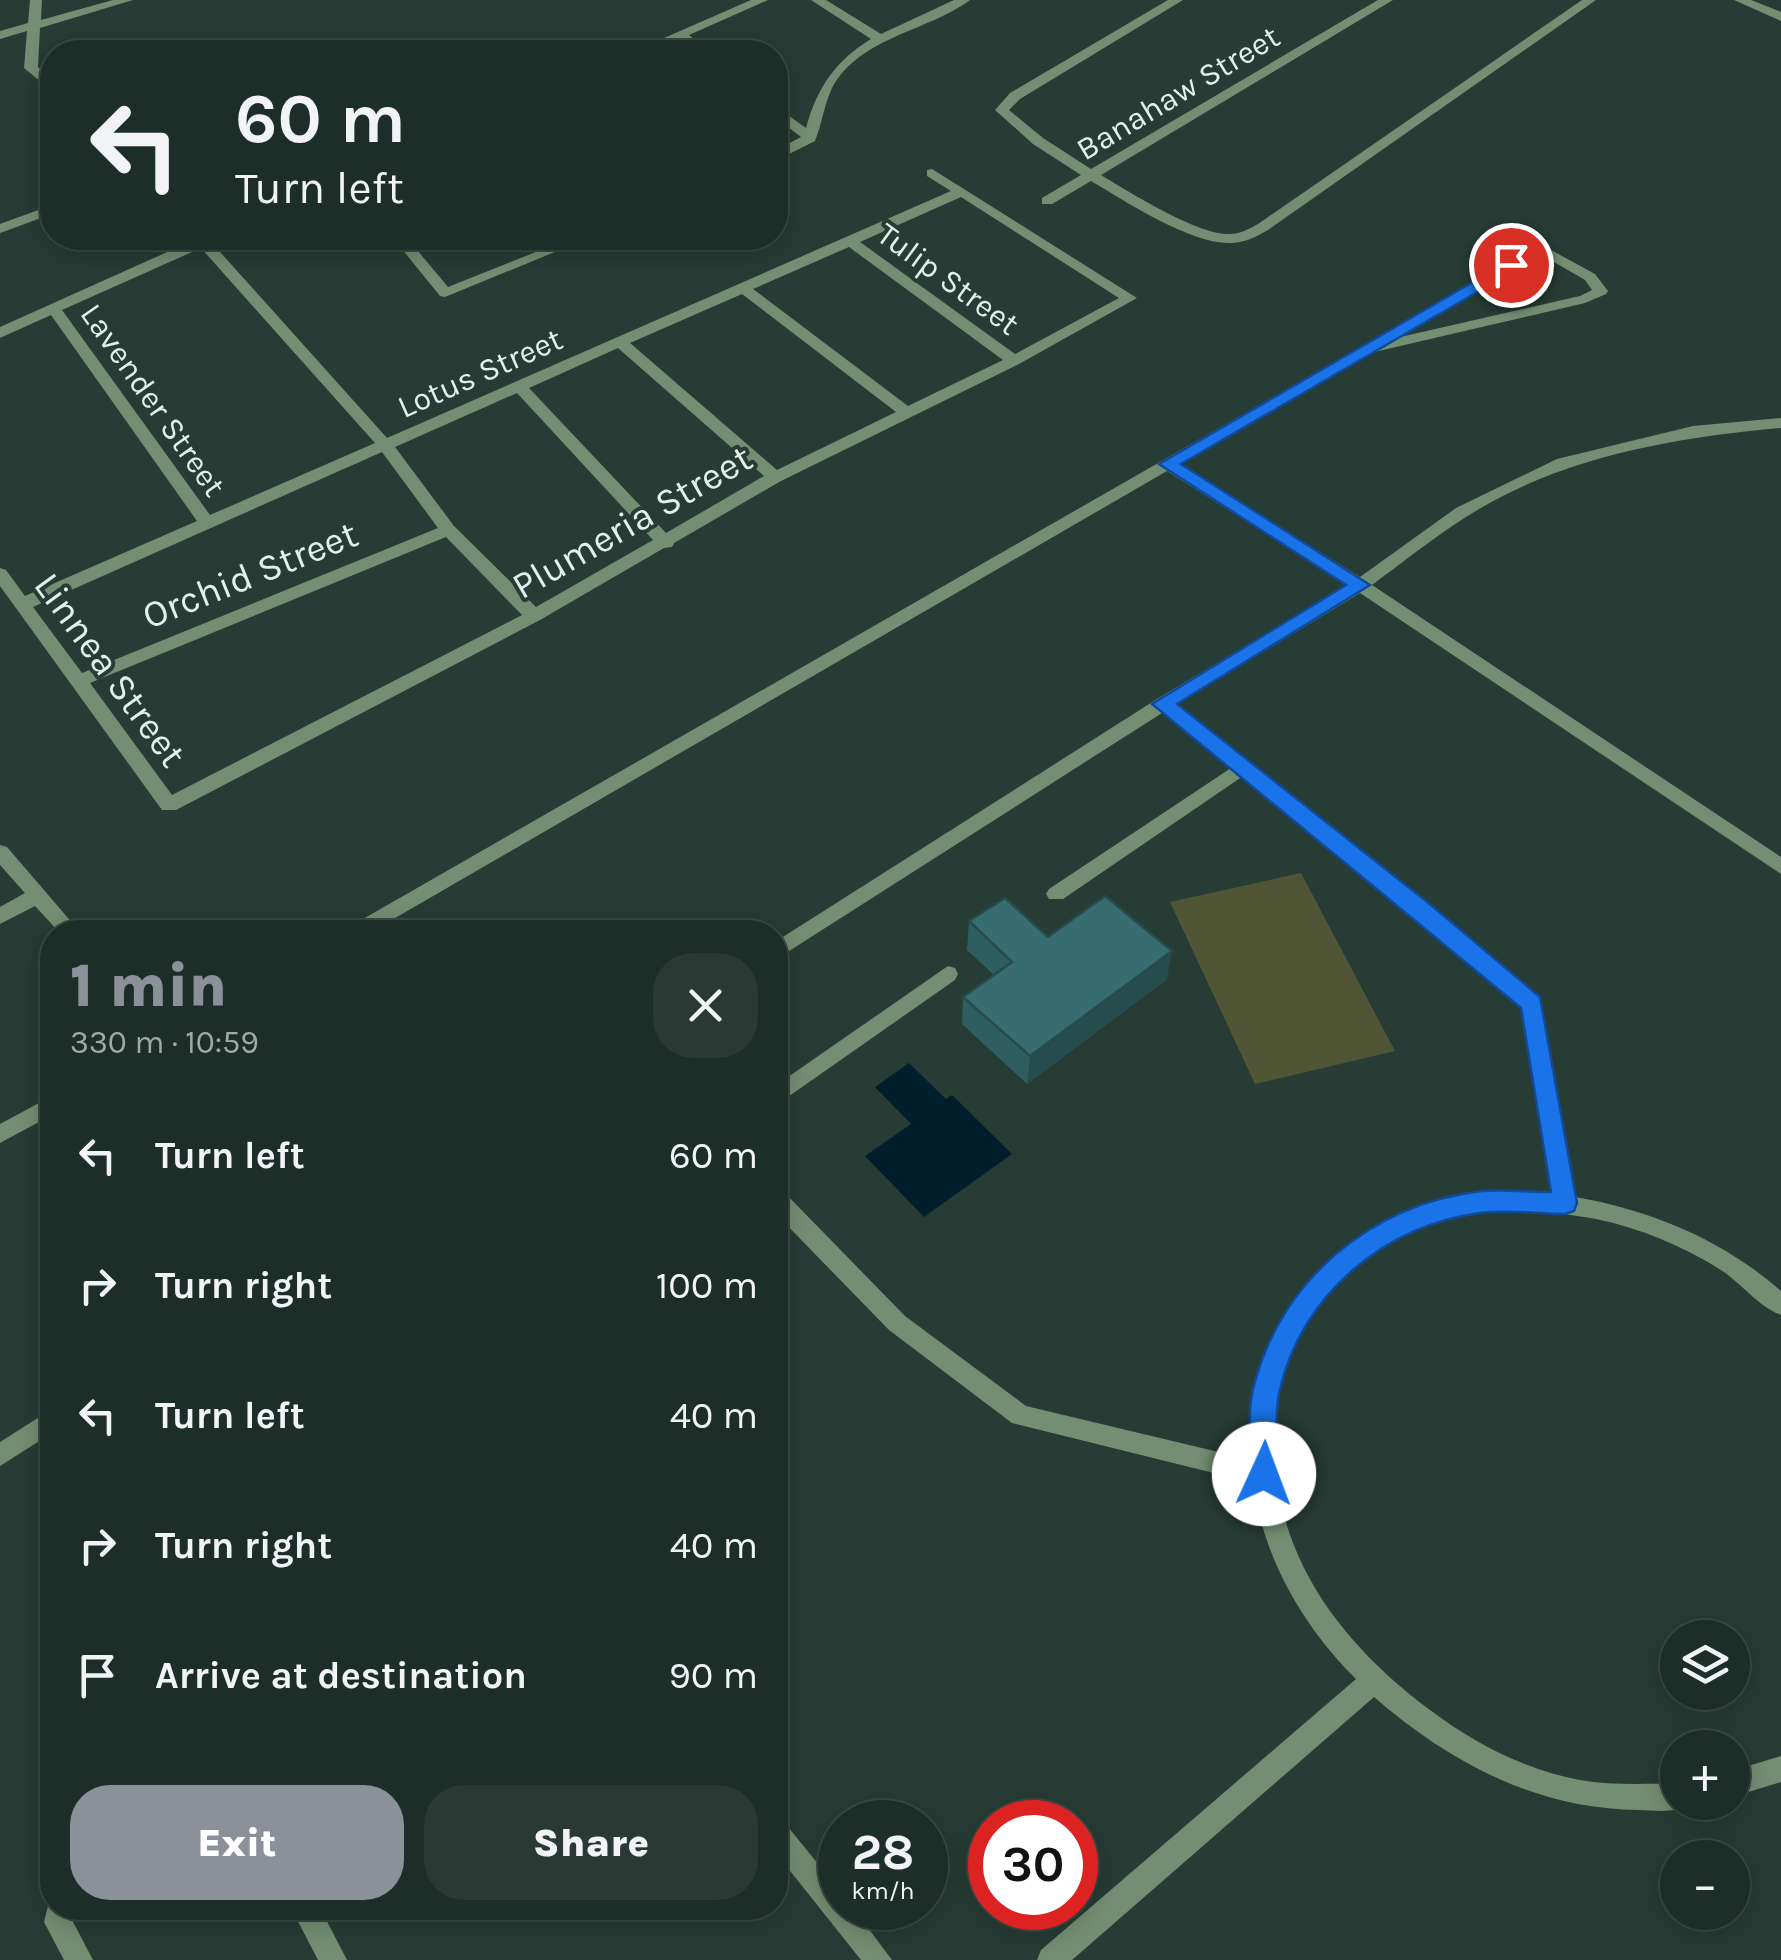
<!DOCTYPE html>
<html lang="en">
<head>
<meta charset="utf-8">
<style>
  :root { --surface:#1d2d28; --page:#2a3934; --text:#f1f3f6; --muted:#a0a8a8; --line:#3b4945; --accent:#8c9099 }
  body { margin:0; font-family:Karla,sans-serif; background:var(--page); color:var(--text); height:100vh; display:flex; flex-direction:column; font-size:38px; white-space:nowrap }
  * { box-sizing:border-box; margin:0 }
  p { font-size:32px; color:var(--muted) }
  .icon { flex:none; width:55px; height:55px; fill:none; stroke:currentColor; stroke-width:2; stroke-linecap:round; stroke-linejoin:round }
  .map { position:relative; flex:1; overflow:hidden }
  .details { position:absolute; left:40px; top:920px; width:748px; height:1000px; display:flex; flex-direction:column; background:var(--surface); border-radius:40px; box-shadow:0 5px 25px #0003,0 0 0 2px var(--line) }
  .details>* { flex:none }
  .top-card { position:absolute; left:40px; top:40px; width:748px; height:210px; border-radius:40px; box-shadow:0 5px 25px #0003,0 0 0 2px var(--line); background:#1d2d28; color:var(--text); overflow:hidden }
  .tools { position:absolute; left:1660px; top:1620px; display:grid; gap:20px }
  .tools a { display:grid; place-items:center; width:90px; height:90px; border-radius:50%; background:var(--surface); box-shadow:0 5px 25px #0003,0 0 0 2px var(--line); font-size:50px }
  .speed { position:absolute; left:818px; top:1800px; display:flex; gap:20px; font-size:50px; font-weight:700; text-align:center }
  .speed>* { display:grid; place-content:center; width:130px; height:130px; border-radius:50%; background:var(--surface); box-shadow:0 5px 25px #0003,0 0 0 2px var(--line); line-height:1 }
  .speed small { font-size:25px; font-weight:400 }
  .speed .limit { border:15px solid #d22; background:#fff; color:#111 }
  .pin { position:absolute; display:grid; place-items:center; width:85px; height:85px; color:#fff; margin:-42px; border:5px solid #fff; border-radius:50%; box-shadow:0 2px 10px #0007 }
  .me { position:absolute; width:110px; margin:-55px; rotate:2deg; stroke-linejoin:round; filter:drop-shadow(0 0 8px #0008) }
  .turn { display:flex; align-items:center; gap:35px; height:210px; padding:0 30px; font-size:45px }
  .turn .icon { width:130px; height:130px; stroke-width:2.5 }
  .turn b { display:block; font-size:70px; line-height:85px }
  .round { display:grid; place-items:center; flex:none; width:105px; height:105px; border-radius:40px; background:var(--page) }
  .head { display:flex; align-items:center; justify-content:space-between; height:170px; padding:0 30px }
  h1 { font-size:60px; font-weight:800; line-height:75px; color:var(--accent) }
  .primary-button { display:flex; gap:20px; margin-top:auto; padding:20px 30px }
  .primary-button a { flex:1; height:115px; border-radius:40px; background:var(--accent); color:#fff; font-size:40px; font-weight:800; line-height:115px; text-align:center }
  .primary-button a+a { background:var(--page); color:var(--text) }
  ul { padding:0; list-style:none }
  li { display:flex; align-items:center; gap:30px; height:130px; padding:0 30px }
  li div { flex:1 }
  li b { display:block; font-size:38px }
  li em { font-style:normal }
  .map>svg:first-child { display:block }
</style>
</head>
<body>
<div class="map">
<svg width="1781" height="1960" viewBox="0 0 1781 1960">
  <rect width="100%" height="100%" fill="#273c35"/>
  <!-- green -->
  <path fill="#505635" d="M1301,873L1395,1051L1255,1084L1170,902Z"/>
  <!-- water -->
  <path fill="#001e2b" d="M909,1063L946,1099L952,1095L1012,1154L924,1217L865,1156L911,1124L875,1087Z"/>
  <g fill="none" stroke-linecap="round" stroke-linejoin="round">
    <!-- lane -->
    <path fill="#738f73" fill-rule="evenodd" d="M1243,760L1252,767L1249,772L1063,899H1049L1046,894L1049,889Z
      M948,966L955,968L958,974L955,980L775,1106V1086Z"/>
    <!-- street -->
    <path fill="#738f73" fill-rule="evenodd" d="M30,0H42L41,20L113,0H133L40,28L38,67L52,80V91L24,68L27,31L0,39V31L28,23Z
      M751,0H768L689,35L709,52H696L679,39L648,52H632Z
      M811,0H826L881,34L954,0H970C927,32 861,36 832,88C824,105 822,124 815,141L775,161V151L801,137L775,117V106L806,128C817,88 835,61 871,39Z
      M1168,0H1183L1020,99L1009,110L1043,138L1091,169L1378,0H1393L1101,175C1129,192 1198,235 1229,234C1240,234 1249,229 1258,224L1582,0H1596L1268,230C1256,237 1244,243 1230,243C1190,244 1125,201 1091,181L1052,204H1042V198L1081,175L1033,144L995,110L1010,93Z
      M1734,0H1751L1781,12V21Z
      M932,169L1137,298L1019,364L781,481L674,543L672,547L664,548L540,620L176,810H162L0,586V568L6,570L25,596L197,521L51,315L0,338V327L194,240L193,238H217L212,243L387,438L951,191L927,176V170ZM961,197L1119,298L1015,354L860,242ZM849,247L1003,360L908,406L753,289ZM201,248L375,443L210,515L62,310ZM742,294L896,412L777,470L630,343ZM618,348L764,476L666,533L529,388ZM517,393L653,540L536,607L454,526L395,447ZM382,452L438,528L82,673L33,607ZM446,537L522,615L172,795L90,683Z
      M52,205V214L0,233V224Z
      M393,238H407L448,287L571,238H589L445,297L440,296Z
      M1540,244L1595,274L1608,291L1606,294L1585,303L1370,353L1179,464L1360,577L1456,508L1557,459L1693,426L1781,418V428C1672,438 1560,457 1466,517C1433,538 1403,562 1372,585L1781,857V874L1360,593L1176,705L1430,906L1539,998L1575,1197C1651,1210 1723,1240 1781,1291V1315C1759,1307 1741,1283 1721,1270C1683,1246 1640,1228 1596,1219C1550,1211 1498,1205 1453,1217C1302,1253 1239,1403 1293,1543C1319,1611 1373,1668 1430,1710C1474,1743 1525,1770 1580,1780C1612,1786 1645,1783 1678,1784V1802H1689C1677,1815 1655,1810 1638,1810C1536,1809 1449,1762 1374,1697L1072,1960H1037L1041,1950L1356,1679C1304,1628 1262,1557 1254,1483L1012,1423L889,1330L775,1213V1189L783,1191L905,1316L1026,1406L1252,1460C1252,1429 1253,1398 1261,1368C1289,1271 1385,1202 1484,1192C1506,1190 1530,1193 1553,1195L1523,1008L1416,916L1162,713L775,960V942L1157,699L1347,585L1167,471L371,932H346L349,927ZM1540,254L1585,280L1592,290L1580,296L1396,338Z
      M0,845L7,847L80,932H59L35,906L0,924V907L25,893L0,865Z
      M52,1096V1115L0,1143V1124Z
      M52,1409V1433L0,1466V1442Z
      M1781,1756V1782L1732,1797V1771Z
      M775,1818L784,1822L840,1891V1908H853L892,1960H861L775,1852Z
      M50,1898L52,1908H73L72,1920L93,1960H64L44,1922Z
      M291,1908H320L347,1960H318Z"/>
  </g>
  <!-- wall -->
  <path fill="#2f5e60" d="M969,921L1048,937L1167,979L1027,1084L962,1024L963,997L994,975L967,950Z"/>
  <!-- shaded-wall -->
  <path fill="#264c4e" d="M1172,951L1167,979L1027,1084L1030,1056Z"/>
  <!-- building -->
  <path fill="#376d70" stroke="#264c4e" stroke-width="2.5" d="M1105,896L1172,951L1030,1056L963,997L1012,962L969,921L1005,898L1048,937Z"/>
  <!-- route -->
  <path fill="#1a73e8" stroke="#114b97" stroke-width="2.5" d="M1511,260L1517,262V269L1181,464L1370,585L1177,704L1431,905L1540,997L1577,1203L1574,1211L1565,1214C1538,1214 1507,1209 1480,1213C1384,1226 1303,1294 1280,1389C1274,1415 1278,1447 1277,1474L1273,1483L1264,1486L1254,1483L1250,1474C1251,1447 1247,1415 1253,1389C1280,1281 1370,1204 1482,1191C1504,1189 1528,1192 1551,1192L1521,1008L1152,704L1346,585L1159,464Z"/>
  <g text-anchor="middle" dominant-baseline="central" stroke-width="8" stroke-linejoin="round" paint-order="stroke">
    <!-- far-street labels -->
    <g font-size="32" fill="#e4f0ec" stroke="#273c35">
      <text transform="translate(1178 93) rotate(-31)">Banahaw Street</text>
      <text transform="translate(948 279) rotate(36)">Tulip Street</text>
      <text transform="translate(480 373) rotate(-24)">Lotus Street</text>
      <text transform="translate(153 400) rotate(55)">Lavender Street</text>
    </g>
    <!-- street labels -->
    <g font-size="38" fill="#e4f0ec" stroke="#273c35">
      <text transform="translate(632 522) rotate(-30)">Plumeria Street</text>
      <text transform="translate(250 575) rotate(-22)">Orchid Street</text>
      <text transform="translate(110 670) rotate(54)">Linnea Street</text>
    </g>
  </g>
</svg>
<div class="tools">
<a><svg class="icon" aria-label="layers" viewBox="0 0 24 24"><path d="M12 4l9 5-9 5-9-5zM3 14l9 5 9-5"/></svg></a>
<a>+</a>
<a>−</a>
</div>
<div class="speed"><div>28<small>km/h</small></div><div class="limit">30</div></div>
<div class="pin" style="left:1511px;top:265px;background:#d93025"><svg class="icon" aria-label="arrive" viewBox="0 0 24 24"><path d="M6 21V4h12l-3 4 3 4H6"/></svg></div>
<svg class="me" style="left:1264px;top:1474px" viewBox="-20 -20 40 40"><circle r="19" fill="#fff"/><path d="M0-13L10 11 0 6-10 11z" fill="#1a73e8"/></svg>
<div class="top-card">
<div class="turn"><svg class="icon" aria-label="left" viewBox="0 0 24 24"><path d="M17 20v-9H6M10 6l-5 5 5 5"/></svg><div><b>60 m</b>Turn left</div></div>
</div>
<section class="details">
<div class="head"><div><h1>1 min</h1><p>330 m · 10:59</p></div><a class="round"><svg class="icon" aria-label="close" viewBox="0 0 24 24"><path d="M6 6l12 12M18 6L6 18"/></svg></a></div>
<ul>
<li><svg class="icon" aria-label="left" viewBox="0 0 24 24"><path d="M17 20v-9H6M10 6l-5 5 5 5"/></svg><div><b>Turn left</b></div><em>60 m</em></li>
<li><svg class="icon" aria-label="right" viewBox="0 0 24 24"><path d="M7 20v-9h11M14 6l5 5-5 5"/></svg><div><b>Turn right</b></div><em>100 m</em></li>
<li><svg class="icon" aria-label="left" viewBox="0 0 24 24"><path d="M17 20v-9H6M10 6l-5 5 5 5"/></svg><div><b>Turn left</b></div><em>40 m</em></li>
<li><svg class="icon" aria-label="right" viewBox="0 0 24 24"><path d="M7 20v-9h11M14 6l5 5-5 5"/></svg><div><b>Turn right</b></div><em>40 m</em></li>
<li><svg class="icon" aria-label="arrive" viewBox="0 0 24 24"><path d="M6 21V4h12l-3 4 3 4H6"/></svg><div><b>Arrive at destination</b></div><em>90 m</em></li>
</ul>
<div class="primary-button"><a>Exit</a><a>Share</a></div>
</section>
</div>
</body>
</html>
